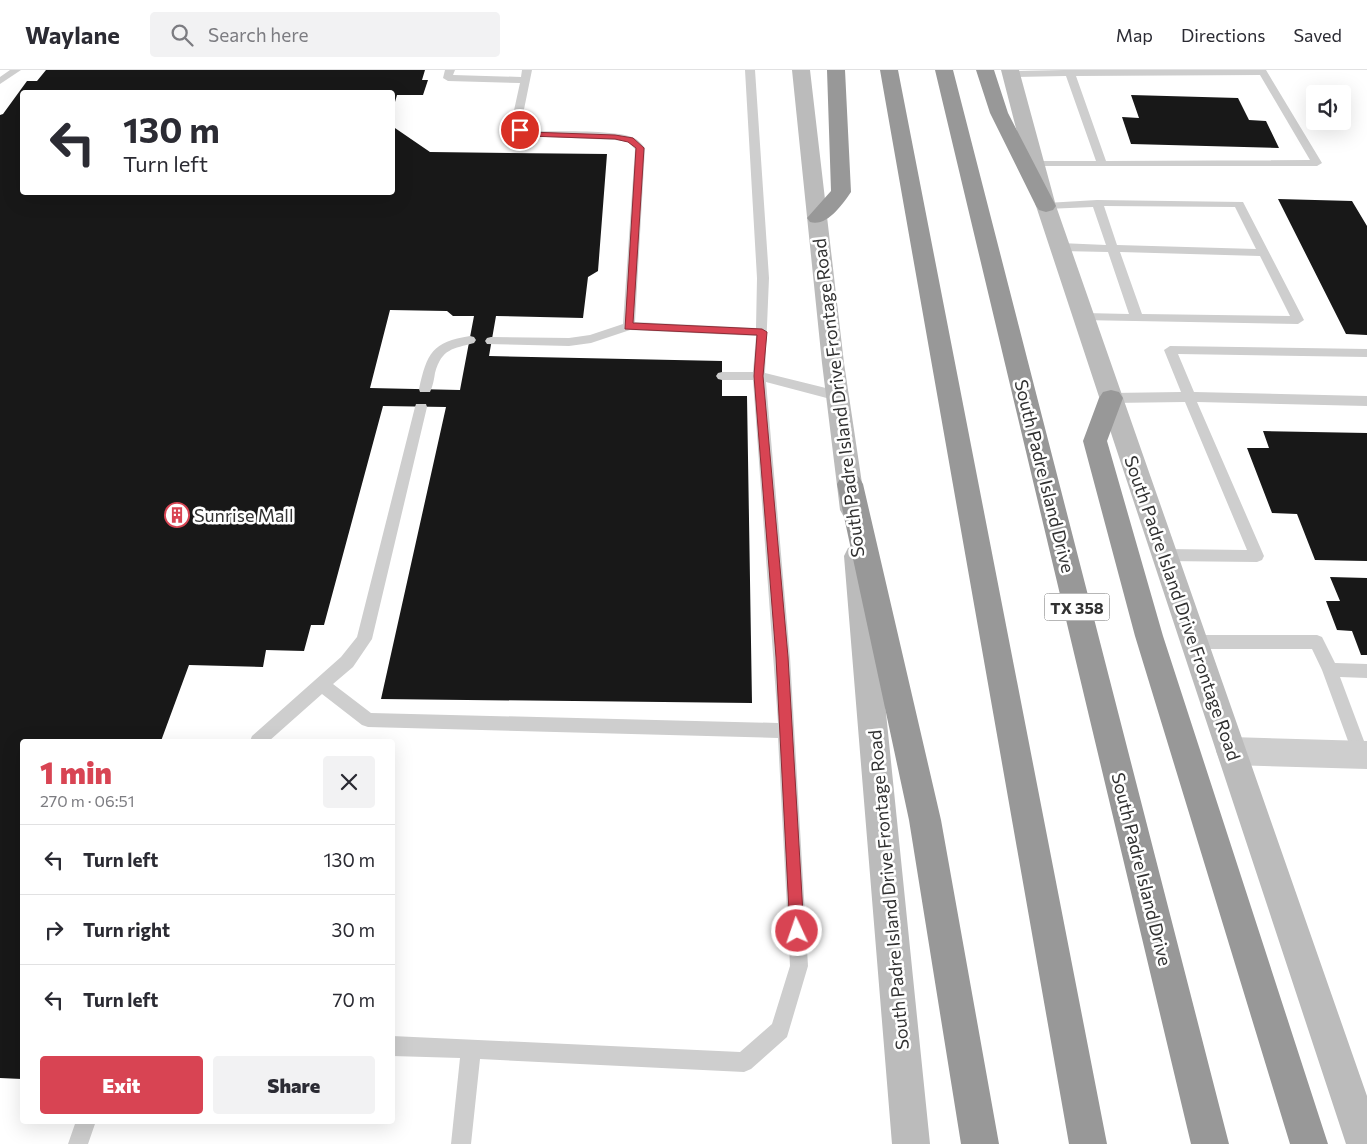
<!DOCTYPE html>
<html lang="en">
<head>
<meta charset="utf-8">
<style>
  :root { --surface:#fff; --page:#f2f2f3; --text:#2b2b33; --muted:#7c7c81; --line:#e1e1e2; --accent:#d84453 }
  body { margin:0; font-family:Commissioner,sans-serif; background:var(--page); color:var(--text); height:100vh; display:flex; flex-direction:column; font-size:19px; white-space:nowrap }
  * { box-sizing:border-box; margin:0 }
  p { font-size:16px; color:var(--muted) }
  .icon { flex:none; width:28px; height:28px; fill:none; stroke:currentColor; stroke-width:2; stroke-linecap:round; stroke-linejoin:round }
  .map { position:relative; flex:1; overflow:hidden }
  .sheet { position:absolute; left:20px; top:669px; width:375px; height:385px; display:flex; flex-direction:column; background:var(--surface); border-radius:5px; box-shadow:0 5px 20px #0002 }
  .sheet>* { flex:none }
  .top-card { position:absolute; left:20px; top:20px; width:375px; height:105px; border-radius:5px; box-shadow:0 5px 20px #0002; background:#fff; color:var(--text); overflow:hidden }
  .fabs { position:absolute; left:1306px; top:15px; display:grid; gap:10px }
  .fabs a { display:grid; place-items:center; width:45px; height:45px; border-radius:5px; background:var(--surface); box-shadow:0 5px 20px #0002; font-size:25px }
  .pin { position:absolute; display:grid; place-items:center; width:42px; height:42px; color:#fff; margin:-21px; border:2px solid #fff; border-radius:50%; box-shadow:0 1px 5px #0007 }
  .me { position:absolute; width:55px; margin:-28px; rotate:357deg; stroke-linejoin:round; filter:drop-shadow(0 0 4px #0008) }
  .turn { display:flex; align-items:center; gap:18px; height:105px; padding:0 20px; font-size:22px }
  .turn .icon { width:65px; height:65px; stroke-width:2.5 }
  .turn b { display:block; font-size:35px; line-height:42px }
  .round { display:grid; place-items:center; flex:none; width:52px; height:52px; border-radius:5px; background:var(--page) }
  .summary { display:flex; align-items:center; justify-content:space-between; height:85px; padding:0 20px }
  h1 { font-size:30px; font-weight:800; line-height:38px; color:var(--accent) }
  .cta { display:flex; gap:10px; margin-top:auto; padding:10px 20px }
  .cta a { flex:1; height:58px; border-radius:5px; background:var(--accent); color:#fff; font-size:20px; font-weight:800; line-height:58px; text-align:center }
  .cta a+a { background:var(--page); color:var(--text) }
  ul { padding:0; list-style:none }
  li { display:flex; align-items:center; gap:15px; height:70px; padding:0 20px; border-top:1px solid var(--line) }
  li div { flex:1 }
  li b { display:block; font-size:19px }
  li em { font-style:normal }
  header { display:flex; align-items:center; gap:30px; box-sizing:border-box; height:70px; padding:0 25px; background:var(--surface); border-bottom:1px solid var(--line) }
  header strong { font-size:24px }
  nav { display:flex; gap:28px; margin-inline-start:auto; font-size:18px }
  .search { width:350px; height:45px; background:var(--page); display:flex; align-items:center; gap:12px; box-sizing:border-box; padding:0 18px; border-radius:5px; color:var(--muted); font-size:19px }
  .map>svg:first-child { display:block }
</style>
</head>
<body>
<header>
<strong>Waylane</strong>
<div class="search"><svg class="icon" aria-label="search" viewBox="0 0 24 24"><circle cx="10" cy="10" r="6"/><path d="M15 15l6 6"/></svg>Search here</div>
<nav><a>Map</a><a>Directions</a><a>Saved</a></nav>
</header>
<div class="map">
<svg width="1367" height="1074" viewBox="0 0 1367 1074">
  <rect width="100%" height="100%" fill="#fff"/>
  <!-- building -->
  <path fill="#181818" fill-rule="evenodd" d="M46,0H425L422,10H428L423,25H397L393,39L392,22H22V122H392V56L430,82L607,84L598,201L588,207L583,248L496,246L489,286L722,291V326H747L752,633L381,629L446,337L383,336L324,555H311L304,581L266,580L263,597L189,595L161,671H22V1009L0,1008V45L3,44L27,11H37ZM390,240L447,241L453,246H474L460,320L370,318Z
    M1131,25L1238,28L1249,50L1266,51L1279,78L1131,74L1122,47L1139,48Z
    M1278,129L1352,131L1367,156V265L1346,264Z
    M1263,361L1367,363V491L1315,490L1297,444L1272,443L1247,378H1269Z
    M1330,507L1367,508V585H1361L1352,561L1337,560L1326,531H1340Z"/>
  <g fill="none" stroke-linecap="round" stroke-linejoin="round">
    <!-- lane -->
    <path fill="#cecece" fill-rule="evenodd" d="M10,0H21L0,14V7Z
      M445,0H455L453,5L521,7L522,0H532L521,54L529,61C552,62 615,59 634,68C638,70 642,74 645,78L635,252L756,258L757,208L745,0H755L769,208L765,303L838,321L843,323L844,326L843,329L838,331L766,312L790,587L808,896L787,967L751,999L744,1002L480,989L471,1074H451L460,988L392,986V966L740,982L772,954L790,896L778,668L368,657L362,655L322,624L269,671H250L252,666L341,587L357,567L415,337L416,334H426L427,337L372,569L353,597L333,614L371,643L778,653L753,310H722L718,309L716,306L718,303L722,302H753L756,266L630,260L591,273L569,276L487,274L485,271L487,268L491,267L569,268L590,265L623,254L635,79L628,72L615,70L523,66L516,62L511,54L520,13L448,11L443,8Z
      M1064,0H1266L1322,93L1317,96H1031L1030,94L1031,92L1035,91H1096L1066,6L1011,7L1006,4L1011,1ZM1260,5L1310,90L1106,91L1076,6Z
      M1097,130L1243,132L1304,250L1298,254L1080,250L1078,247L1080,244L1084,243L1129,244L1108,182L1060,181L1054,177L1060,173L1106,175L1093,137L1046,139L1041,136L1046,133ZM1104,136L1235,137L1256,179L1117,175ZM1120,182L1260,186L1290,246L1142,244Z
      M470,266L474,267L476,270L474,273C453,279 442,278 435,303C434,309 433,316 430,322H420L419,319C427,283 432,272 470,266Z
      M1170,276L1367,279V287L1178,284L1194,322L1367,326V336L1197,332L1264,486L1262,490L1257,492L1164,491L1159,489L1157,485L1159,481L1164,479L1247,480L1185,332L1111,333L1106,331L1105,328L1106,325L1111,323L1181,322L1164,280Z
      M1195,565H1317L1322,567L1335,593L1367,594V608L1340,607L1367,679V690L1361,693L1355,690L1322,600L1312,579H1195L1190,577L1187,572L1190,567Z
      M76,1051H96L88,1074H68Z"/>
    <!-- street -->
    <path fill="#cecece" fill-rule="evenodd" d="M1231,667L1367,671V699L1231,695L1220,691L1216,681L1220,671Z"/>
    <!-- secondary -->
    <path fill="#bbb" fill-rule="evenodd" d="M792,0H810L844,293L866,440L862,447L853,450L844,447L840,440L822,293Z
      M1001,0H1019L1056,136L1367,1026V1074H1346L1036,136Z
      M857,475L866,478L870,486L930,1074H892L844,486L848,478Z"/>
    <!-- highway -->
    <path fill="#989898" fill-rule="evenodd" d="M827,0H845L851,122C842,135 827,157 810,152L807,148L831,121Z
      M880,0H898L1107,1074H1069Z
      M935,0H953L1229,1074H1191Z
      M976,0H994L1008,43L1056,136L1053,140L1046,142L1039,140L1036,136L990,43Z
      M1111,320L1119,322L1123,328L1107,371L1163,566L1328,1074H1290L1135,566L1083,371L1099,328L1103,322Z
      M850,404L859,407L863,414L941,750L999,1074H961L909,750L837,414L841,407Z"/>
  </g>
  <!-- route -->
  <path fill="#d84453" stroke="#8c2c36" d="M520,58L529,62L615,65L633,68L644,78L633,253L762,259L767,262L763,306L788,587L804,861L802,866L797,868L792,866L790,861L776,587L754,306L757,265L625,259L636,78L628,72L615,69L528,66L517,62V59Z"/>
  <!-- icons -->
  <defs>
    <symbol id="building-ring" viewBox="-11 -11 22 22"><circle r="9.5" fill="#fff" stroke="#d84453" stroke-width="1.5"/><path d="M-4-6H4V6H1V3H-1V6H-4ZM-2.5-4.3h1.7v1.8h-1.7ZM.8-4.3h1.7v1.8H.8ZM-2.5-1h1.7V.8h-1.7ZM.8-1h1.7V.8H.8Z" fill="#d84453"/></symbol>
  </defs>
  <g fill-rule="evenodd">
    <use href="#building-ring" x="163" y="431" width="28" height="28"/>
  </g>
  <g text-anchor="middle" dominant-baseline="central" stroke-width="5" stroke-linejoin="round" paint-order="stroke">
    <!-- shield labels -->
    <rect fill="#fff" stroke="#6f6f6f" stroke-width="1" x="1044.5" y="523.5" width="65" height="27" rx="4"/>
    <g font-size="16" font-weight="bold" fill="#313131">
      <text x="1077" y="537">TX 358</text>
    </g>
    <!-- street labels -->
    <g font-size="18" fill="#313131" stroke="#fff">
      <text transform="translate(838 328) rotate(-97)">South Padre Island Drive Frontage Road</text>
      <text transform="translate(1045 406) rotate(76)">South Padre Island Drive</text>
      <text transform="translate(1183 538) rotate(71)">South Padre Island Drive Frontage Road</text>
      <text transform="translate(1142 799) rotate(76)">South Padre Island Drive</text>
      <text transform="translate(888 820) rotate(-95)">South Padre Island Drive Frontage Road</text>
    </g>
    <!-- poi labels -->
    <g font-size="18" fill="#313131" stroke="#fff" text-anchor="start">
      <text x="194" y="445">Sunrise Mall</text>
    </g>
  </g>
</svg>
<div class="fabs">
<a><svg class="icon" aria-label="sound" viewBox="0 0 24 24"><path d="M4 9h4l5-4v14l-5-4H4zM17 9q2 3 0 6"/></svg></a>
</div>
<div class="pin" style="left:520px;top:60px;background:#d93025"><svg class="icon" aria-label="arrive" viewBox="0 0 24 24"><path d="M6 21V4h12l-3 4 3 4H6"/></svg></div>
<svg class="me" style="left:797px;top:861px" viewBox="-20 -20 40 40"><circle r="17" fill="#d84453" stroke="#fff" stroke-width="3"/><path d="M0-11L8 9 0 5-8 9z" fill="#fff"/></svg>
<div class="top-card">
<div class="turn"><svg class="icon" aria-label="left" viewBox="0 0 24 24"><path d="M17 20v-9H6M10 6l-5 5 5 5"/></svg><div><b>130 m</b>Turn left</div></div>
</div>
<section class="sheet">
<div class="summary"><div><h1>1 min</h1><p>270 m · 06:51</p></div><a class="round"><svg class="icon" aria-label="close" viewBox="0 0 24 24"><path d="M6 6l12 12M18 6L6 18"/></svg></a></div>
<ul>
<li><svg class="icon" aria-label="left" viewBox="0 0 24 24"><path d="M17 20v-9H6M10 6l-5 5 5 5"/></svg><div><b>Turn left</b></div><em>130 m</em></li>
<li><svg class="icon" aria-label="right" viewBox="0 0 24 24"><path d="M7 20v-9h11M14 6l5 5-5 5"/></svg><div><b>Turn right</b></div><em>30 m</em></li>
<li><svg class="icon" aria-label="left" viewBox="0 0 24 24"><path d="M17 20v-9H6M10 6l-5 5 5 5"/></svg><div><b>Turn left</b></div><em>70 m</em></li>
</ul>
<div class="cta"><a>Exit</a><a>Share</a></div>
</section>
</div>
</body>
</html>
